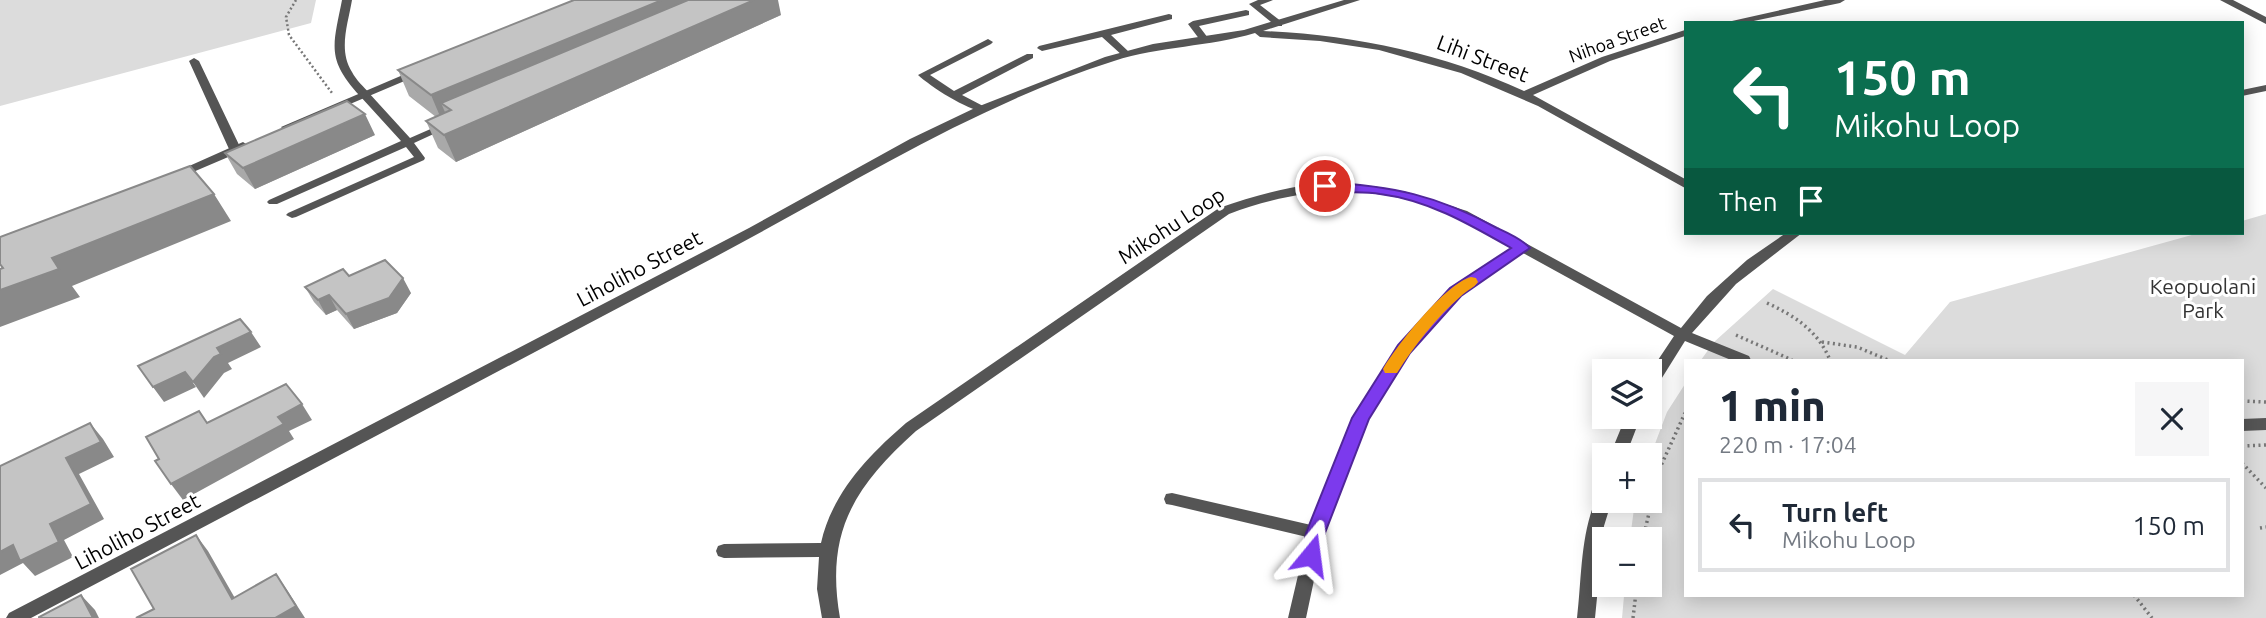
<!DOCTYPE html>
<html lang="en">
<head>
<meta charset="utf-8">
<style>
  :root { --surface:#fff; --page:#f6f6f7; --text:#1f2937; --muted:#747a83; --line:#e0e1e3 }
  body { margin:0; font-family:Ubuntu,sans-serif; background:var(--page); color:var(--text); height:100vh; display:flex; flex-direction:column; font-size:26px; white-space:nowrap }
  * { box-sizing:border-box; margin:0 }
  p { font-size:23px; color:var(--muted) }
  .icon { flex:none; width:38px; height:38px; fill:none; stroke:currentColor; stroke-width:2; stroke-linecap:round; stroke-linejoin:round }
  .map { position:relative; flex:1; overflow:hidden }
  .panel { position:absolute; left:1684px; top:359px; width:560px; height:238px; display:flex; flex-direction:column; background:var(--surface); border-radius:0px; box-shadow:0 4px 18px #0003 }
  .panel>* { flex:none }
  .top-card { position:absolute; left:1684px; top:21px; width:560px; height:214px; border-radius:0px; box-shadow:0 4px 18px #0003; background:#0b6e4f; color:#fff; overflow:hidden }
  .tools { position:absolute; left:1592px; top:359px; display:grid; gap:14px }
  .tools a { display:grid; place-items:center; width:70px; height:70px; border-radius:0px; background:var(--surface); box-shadow:0 4px 18px #0003; font-size:35px }
  .pin { position:absolute; display:grid; place-items:center; width:60px; height:60px; color:#fff; margin:-30px; border:4px solid #fff; border-radius:50%; box-shadow:0 2px 7px #0007 }
  .me { position:absolute; width:77px; margin:-38px; rotate:16deg; stroke-linejoin:round; filter:drop-shadow(0 0 5px #0008) }
  .turn { display:flex; align-items:center; gap:24px; height:147px; padding:0 35px; font-size:32px }
  .turn .icon { width:91px; height:91px; stroke-width:2.5 }
  .turn b { display:block; font-size:49px; line-height:60px }
  .then { display:flex; align-items:center; height:66px; padding:0 35px; background:#0003; gap:14px; font-size:26px }
  .round { display:grid; place-items:center; flex:none; width:74px; height:74px; border-radius:0px; background:var(--page) }
  .head { display:flex; align-items:center; justify-content:space-between; height:119px; padding:0 35px }
  h1 { font-size:42px; font-weight:800; line-height:52px }
  ul { padding:0; list-style:none }
  li { display:flex; align-items:center; gap:21px; height:94px; margin:0 14px 10px; padding:0 21px; border:4px solid var(--line); border-radius:0px }
  li div { flex:1 }
  li b { display:block; font-size:26px }
  li em { font-style:normal }
  .map>svg:first-child { display:block }
</style>
</head>
<body>
<div class="map">
<svg width="2266" height="618" viewBox="0 0 2266 618">
  <rect width="100%" height="100%" fill="#fff"/>
  <!-- green -->
  <path fill="#dcdcdc" d="M0,0H316L311,23L0,106Z
    M2266,214V618H1622L1625,585L1650,584V539H1630L1635,501L1650,500V457L1667,412L1685,384V595H2242V360H1701L1714,342L1773,289L1905,355L1950,302L2199,233H2242V221Z"/>
  <g fill="none" stroke-linecap="round" stroke-linejoin="round">
    <!-- path-far1 -->
    <path stroke="#777" stroke-width="2.5" stroke-dasharray="2 2.5" stroke-linecap="butt" d="M296,0L286,17L289,35L332,93"/>
    <!-- path -->
    <path stroke="#777" stroke-width="3.5" stroke-dasharray="2 3.5" stroke-linecap="butt" d="M1767,303C1795,316 1818,331 1830,360
      M1736,335L1792,360
      M1822,342L1857,347L1888,360
      M2242,401L2266,402
      M2242,446L2266,445
      M2242,463L2266,488
      M2260,528L2266,527
      M1643,539L1659,470L1685,413
      M2134,595L2152,618
      M1633,618L1637,584"/>
    <!-- service -->
    <path fill="#555" fill-rule="evenodd" d="M1258,0H1273L1260,5L1282,22V26H1276L1249,4Z
      M1246,10L1249,11V15L1199,26L1208,38L1203,41L1200,40L1188,24L1193,21Z
      M1169,14L1172,15V19L1111,35L1129,52V56H1123L1102,37L1042,51L1037,48L1039,46Z
      M988,39L993,42L991,44L930,75L954,91L1027,54H1033V58L962,95L985,107V111C969,112 930,86 918,75Z
      M364,91L368,92L410,138L442,124H450L451,126L414,143L425,158L424,160L296,217L292,218L286,215L288,213L414,157L406,147L277,204H269L267,202L269,200L401,141L360,96V92Z"/>
    <!-- minor -->
    <path fill="#555" fill-rule="evenodd" d="M342,0H352C348,24 338,50 352,72C356,80 364,87 370,94L368,96H360C326,59 333,46 342,0Z
      M1344,0H1360L1263,31C1354,35 1441,53 1524,91L1602,57L1685,30V36L1610,61L1533,95L1685,179V188L1538,106L1461,73L1379,50L1320,41L1260,37L1255,33C1209,47 1160,46 1114,61C972,106 847,187 715,257C487,377 259,498 31,618H6L9,613L749,228L910,139L977,107L1105,57L1153,44L1244,30Z
      M1825,0H1845L1840,3L1744,23H1723Z
      M2220,0H2233L2266,17V24Z
      M194,58L199,61L241,149L239,152H231L229,149L189,61Z
      M2266,85V91L2242,96V90Z
      M1313,184L1373,186L1407,192L1467,211L1681,328L1707,296L1747,260L1786,233H1802L1736,284L1692,333L1749,356L1751,360H1731L1685,341L1655,389L1650,390V372L1674,336L1523,253L1461,295L1409,353L1367,419L1324,533L1306,618H1288L1307,537L1172,505L1166,504L1164,499L1166,494L1172,493L1311,525L1352,418L1399,345L1451,289L1513,248C1495,237 1476,225 1457,217C1382,183 1304,185 1229,214L916,431C854,487 825,532 840,618H822L817,589L819,557L724,558L718,556L716,551L718,546L724,544L821,543C832,493 869,455 906,423L1219,208C1250,197 1280,189 1313,184Z
      M1626,416H1641L1626,455H1610Z
      M2266,418V430L2242,431V419Z
      M1605,492V500H1612L1604,526L1595,618H1577C1582,578 1580,530 1599,493Z"/>
    <!-- tertiary -->
    <path fill="#555" fill-rule="evenodd" d="M417,69L421,70V74L291,129H283L281,127Z
      M243,142L249,146L247,149L179,178H171L169,175Z"/>
  </g>
  <!-- wall -->
  <path fill="#a9a9a9" d="M781,15L456,162L438,148L426,121L436,117L409,96L398,70Z
    M375,135L255,189L237,174L225,153Z
    M349,276L411,293L397,313L354,329L337,310L326,315L314,302L305,287Z"/>
  <!-- shaded-wall -->
  <path fill="#898989" d="M662,0H727L451,110L441,103L448,119L442,121L431,95Z
    M754,0H778L781,15L456,162L444,135Z
    M365,114L375,135L255,189L243,168Z
    M214,194L231,221L72,286L80,297L0,327V290L52,258Z
    M403,278L411,293L397,313L354,329L346,314Z
    M329,295L337,310L326,315L318,300Z
    M251,332L261,347L228,363L232,369L224,373L204,398L193,382L217,348Z
    M185,372L196,387L164,402L153,387Z
    M302,404L312,420L289,431L294,439L183,500L171,484L278,417Z
    M90,423L103,439L114,457L79,474L104,519L64,540L73,557L35,576L23,563L0,575V552L50,524L66,458Z
    M196,535L208,551L244,614L232,599Z
    M276,574L287,590L305,618H275Z
    M81,595L95,610L99,618H93Z"/>
  <!-- building -->
  <path fill="#c4c4c4" stroke="#898989" stroke-width="2" d="M574,0H662L431,95L398,70Z
    M688,0H754L444,135L426,121L451,110L441,103Z
    M347,101L365,114L243,168L225,153Z
    M190,166L214,194L52,258L59,269L0,290V269L3,268L0,264V237Z
    M385,260L403,278L389,298L346,314L329,295L318,300L305,287L343,269L349,276Z
    M240,319L251,332L217,348L221,354L214,357L193,382L185,372L153,387L138,366Z
    M286,384L302,404L278,417L284,424L171,484L155,461L159,459L146,437L199,411L207,423Z
    M90,423L101,442L66,458L91,504L50,524L59,542L20,561L13,545L0,552V466Z
    M196,535L232,599L276,574L296,606L275,618H136L154,609L131,569Z
    M81,595L93,618H39V617Z"/>
  <!-- route -->
  <path fill="#7c3aed" stroke="#51269a" stroke-width="2" d="M1325,182C1392,186 1437,195 1497,228C1508,233 1522,239 1530,248L1461,296L1410,353L1369,419L1325,533L1318,560L1311,562L1304,560L1302,555L1306,533L1352,418L1398,345L1450,288L1511,248C1469,224 1428,200 1380,194C1360,191 1339,194 1320,189L1317,186Z"/>
  <!-- slow -->
  <path fill="#f59e0b" d="M1471,277L1476,278L1478,282C1474,288 1467,290 1461,296C1437,317 1414,346 1397,373H1385L1383,369C1397,345 1445,284 1471,277Z"/>
  <g text-anchor="middle" dominant-baseline="central" stroke-width="6" stroke-linejoin="round" paint-order="stroke">
    <!-- far-street labels -->
    <g font-size="18" fill="#000" stroke="#fff">
      <text transform="translate(1617 39) rotate(-20)">Nihoa Street</text>
    </g>
    <!-- street labels -->
    <g font-size="21" fill="#000" stroke="#fff">
      <text transform="translate(1483 58) rotate(21)">Lihi Street</text>
      <text transform="translate(1171 225) rotate(-33)">Mikohu Loop</text>
      <text transform="translate(639 268) rotate(-28)">Liholiho Street</text>
      <text transform="translate(137 531) rotate(-28)">Liholiho Street</text>
    </g>
    <!-- park labels -->
    <g font-size="21" fill="#333" stroke="#fff">
      <text x="2203" y="286">Keopuolani<tspan x="2203" dy="24">Park</tspan></text>
    </g>
  </g>
</svg>
<div class="tools">
<a><svg class="icon" aria-label="layers" viewBox="0 0 24 24"><path d="M12 4l9 5-9 5-9-5zM3 14l9 5 9-5"/></svg></a>
<a>+</a>
<a>−</a>
</div>
<div class="pin" style="left:1325px;top:186px;background:#d93025"><svg class="icon" aria-label="arrive" viewBox="0 0 24 24"><path d="M6 21V4h12l-3 4 3 4H6"/></svg></div>
<svg class="me" style="left:1311px;top:555px" viewBox="-20 -20 40 40"><path d="M0-17L14 15 0 8-14 15z" fill="#7c3aed" stroke="#fff" stroke-width="4"/></svg>
<div class="top-card">
<div class="turn"><svg class="icon" aria-label="left" viewBox="0 0 24 24"><path d="M17 20v-9H6M10 6l-5 5 5 5"/></svg><div><b>150 m</b>Mikohu Loop</div></div>
<div class="then">Then<svg class="icon" aria-label="arrive" viewBox="0 0 24 24"><path d="M6 21V4h12l-3 4 3 4H6"/></svg></div>
</div>
<section class="panel">
<div class="head"><div><h1>1 min</h1><p>220 m · 17:04</p></div><a class="round"><svg class="icon" aria-label="close" viewBox="0 0 24 24"><path d="M6 6l12 12M18 6L6 18"/></svg></a></div>
<ul>
<li><svg class="icon" aria-label="left" viewBox="0 0 24 24"><path d="M17 20v-9H6M10 6l-5 5 5 5"/></svg><div><b>Turn left</b><p>Mikohu Loop</p></div><em>150 m</em></li>
</ul>
</section>
</div>
</body>
</html>
